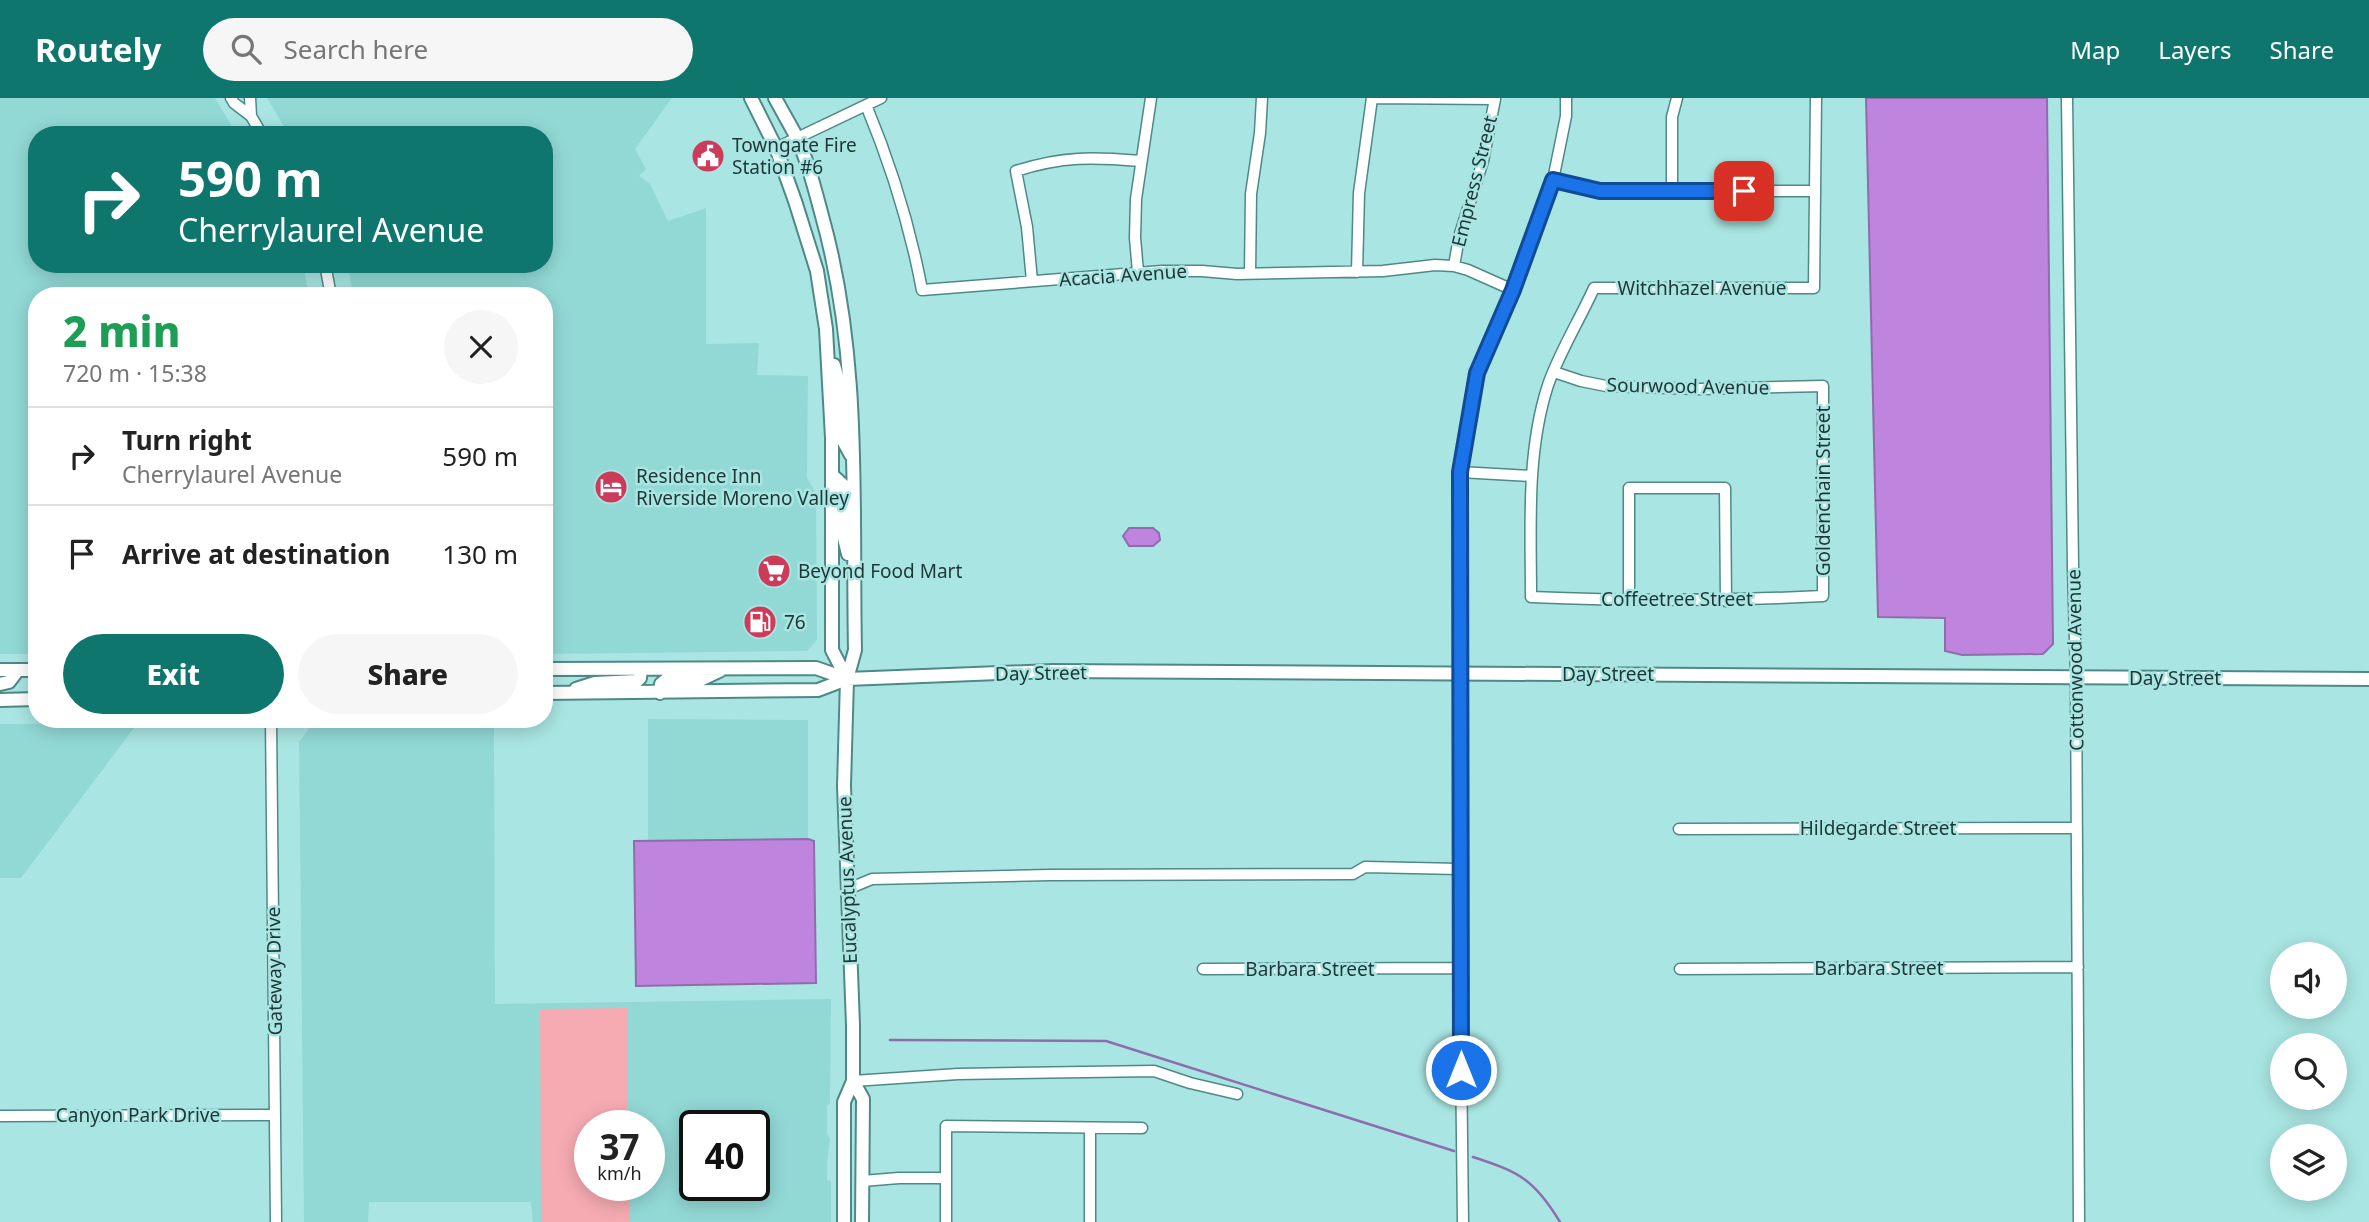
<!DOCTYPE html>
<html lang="en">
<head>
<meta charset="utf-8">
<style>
  :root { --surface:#fff; --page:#f6f6f6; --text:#222; --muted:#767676; --line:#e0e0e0; --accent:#0f766e }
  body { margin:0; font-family:"Noto Sans",sans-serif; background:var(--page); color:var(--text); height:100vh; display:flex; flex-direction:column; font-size:26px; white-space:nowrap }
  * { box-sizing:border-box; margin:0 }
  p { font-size:23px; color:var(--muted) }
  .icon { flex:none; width:38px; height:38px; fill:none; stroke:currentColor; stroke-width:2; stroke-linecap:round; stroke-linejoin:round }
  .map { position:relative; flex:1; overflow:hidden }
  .sheet { position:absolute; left:28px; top:189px; width:525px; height:441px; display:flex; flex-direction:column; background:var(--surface); border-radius:28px; box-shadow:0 4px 18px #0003 }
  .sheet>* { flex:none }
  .banner { position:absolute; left:28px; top:28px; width:525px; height:147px; border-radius:28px; box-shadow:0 4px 18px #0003; background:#0f766e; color:#fff; overflow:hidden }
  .buttons { position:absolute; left:2270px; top:844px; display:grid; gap:14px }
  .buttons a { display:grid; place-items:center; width:77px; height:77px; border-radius:50%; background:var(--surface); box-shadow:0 4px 18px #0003; font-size:35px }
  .speed { position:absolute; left:574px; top:1012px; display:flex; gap:14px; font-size:35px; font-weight:700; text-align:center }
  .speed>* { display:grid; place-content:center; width:91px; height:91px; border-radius:50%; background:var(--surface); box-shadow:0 4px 18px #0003; line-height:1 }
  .speed small { font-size:18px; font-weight:400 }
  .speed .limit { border:4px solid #111; border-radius:10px; background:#fff; color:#111 }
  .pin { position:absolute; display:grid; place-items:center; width:60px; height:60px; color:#fff; margin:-30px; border-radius:14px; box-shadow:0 4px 10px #0006 }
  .me { position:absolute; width:77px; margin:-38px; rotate:0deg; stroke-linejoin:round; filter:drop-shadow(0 0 5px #0008) }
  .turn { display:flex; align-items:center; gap:24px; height:147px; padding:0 35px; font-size:32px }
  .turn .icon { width:91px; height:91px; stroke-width:2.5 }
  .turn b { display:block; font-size:49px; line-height:60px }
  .round { display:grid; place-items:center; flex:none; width:74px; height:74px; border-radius:37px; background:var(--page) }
  .headline { display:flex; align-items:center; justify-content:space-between; height:119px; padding:0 35px }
  h1 { font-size:42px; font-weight:800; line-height:52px; color:#1e9e55 }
  .cta { display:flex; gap:14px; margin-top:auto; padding:14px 35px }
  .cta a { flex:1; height:80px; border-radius:42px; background:var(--accent); color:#fff; font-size:28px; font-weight:800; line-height:80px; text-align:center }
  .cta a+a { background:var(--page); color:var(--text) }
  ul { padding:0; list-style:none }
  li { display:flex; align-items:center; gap:21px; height:98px; padding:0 35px; border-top:2px solid var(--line) }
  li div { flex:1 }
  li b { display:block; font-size:26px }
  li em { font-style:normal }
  header { display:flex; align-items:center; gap:42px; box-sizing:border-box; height:98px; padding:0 35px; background:var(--accent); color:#fff }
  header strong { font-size:33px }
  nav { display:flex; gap:38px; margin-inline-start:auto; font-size:24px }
  .search { width:490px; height:63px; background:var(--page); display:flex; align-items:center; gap:18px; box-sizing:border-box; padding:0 24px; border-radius:38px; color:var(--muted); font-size:26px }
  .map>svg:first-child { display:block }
</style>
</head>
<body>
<header>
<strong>Routely</strong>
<div class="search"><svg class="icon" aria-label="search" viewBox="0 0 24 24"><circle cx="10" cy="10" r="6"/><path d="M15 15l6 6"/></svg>Search here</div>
<nav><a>Map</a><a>Layers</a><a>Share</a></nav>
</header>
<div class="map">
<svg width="2369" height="1124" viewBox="0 0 2369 1124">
  <rect width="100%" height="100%" fill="#a9e6e3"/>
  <!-- built -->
  <path fill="#92d9d6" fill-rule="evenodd" d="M0,0H215L237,37H37V166H303L309,198H37V556H0Z
    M267,0H672L635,51L646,71L639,78L650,86L668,123L706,110V246L759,245L757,277L808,278L807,380L816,395L817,535V542L807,553L544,556V198H353L348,166H544V37H289Z
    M648,621L808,622V741L648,743Z
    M494,624L495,906L831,901L830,1005L827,1008V1035L830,1041L827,1065V1082L831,1083V1124H533L531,1104H369L368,1124H304L299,644L312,627ZM590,1027H649V1087H590ZM695,1027H754V1087H695Z
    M0,626H137L21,780H0Z"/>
  <!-- green -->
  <path fill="#f6abb2" d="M628,910V1027H590V1087H629V1124H541L540,911Z"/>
  <!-- water -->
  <path fill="#be84de" stroke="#8e6dac" stroke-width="2" d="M1866,0H2047L2053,546L2043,556L1962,557L1945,553V520L1878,519Z
    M1129,430H1153L1159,435L1160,442L1153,448H1129L1123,438Z
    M808,741L814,743L816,885L636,888L634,743Z"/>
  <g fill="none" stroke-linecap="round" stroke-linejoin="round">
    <!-- stream -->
    <path stroke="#8e6dac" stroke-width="2.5" d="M890,942L1106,943L1454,1053
      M1473,1059C1519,1074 1534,1081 1560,1124"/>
    <defs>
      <path id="minor" d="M231,0L234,5L251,18L262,37
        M250,0L251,18
        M2067,0L2073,469L2076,579L2079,1124
        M866,7C891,67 910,128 922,192L1162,173H1202L1237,176L1383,173L1435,167L1454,168L1468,172L1513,192
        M776,50L881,0
        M1553,82L1587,91L1613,93H1815
        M1672,93V19L1677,0
        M325,166L331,198
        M1138,174L1135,140L1136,101L1151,0
        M1357,174L1359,95L1372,0L1495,1L1483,63L1459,139L1454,168
        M1250,175L1251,96L1260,35L1262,0
        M1032,183L1027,129L1016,73C1063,58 1092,59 1141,63
        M1554,274L1581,283L1606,288L1700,291L1823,288V498C1725,503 1629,503 1531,499C1531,429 1526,355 1548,287C1559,255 1580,221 1594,190H1814L1816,0
        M1460,374L1532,378
        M1629,503V390H1725L1726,503
        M271,621L276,1124
        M1679,731L2077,730
        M848,791L872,781L1050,777L1353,776L1365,769L1460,771
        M1203,871L1460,870
        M1680,871L2078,869
        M853,983L958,976L1154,973L1190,985L1237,996
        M0,1018L275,1017
        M1090,1030V1124
        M946,1080V1028L1142,1030
        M862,1083L899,1080H946V1124
        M1463,1124L1460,870V374L1477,275L1513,192L1553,82L1566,18V0"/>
      <path id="major" d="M751,0L776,50L795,103L817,173L826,231L832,340V552L847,581
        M775,0C782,13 789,25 796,38C808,63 815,92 822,118C862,261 852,406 855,552L847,581L844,688L853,927V983L844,1004V1124
        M834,267L840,289L841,339L851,357
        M832,377L843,387L844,440L848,456
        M544,571L816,570L847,581
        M0,572H37
        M0,586L9,584L18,572
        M576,591L595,585L637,583L640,580L641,571
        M544,595L818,592L847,581L1052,573L2369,581
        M660,595L661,586L666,582H700L721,572
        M0,602L37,601
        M853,983L863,1001L862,1124"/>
    </defs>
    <!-- minor casing -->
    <use href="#minor" stroke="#4e8987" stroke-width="13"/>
    <!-- major casing -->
    <use href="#major" stroke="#4e8987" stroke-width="16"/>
    <!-- minor -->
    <use href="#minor" stroke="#fff" stroke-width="10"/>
    <!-- major -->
    <use href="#major" stroke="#fff" stroke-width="12"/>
  </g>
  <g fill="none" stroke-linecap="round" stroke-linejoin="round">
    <defs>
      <path id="route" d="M1461,972L1460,374L1477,275L1513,192L1553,82L1600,93H1744"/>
    </defs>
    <!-- route casing -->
    <use href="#route" stroke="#114b97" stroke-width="18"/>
    <!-- route -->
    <use href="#route" stroke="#1a73e8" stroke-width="12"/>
  </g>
  <!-- icons -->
  <defs>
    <symbol id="civic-disc" viewBox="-11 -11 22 22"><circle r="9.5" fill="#cc3c5a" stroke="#a9e6e3"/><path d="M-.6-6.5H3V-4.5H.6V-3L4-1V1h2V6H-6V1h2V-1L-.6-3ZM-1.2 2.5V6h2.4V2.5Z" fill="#fff"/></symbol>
    <symbol id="hotel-disc" viewBox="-11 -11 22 22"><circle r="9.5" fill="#cc3c5a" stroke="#a9e6e3"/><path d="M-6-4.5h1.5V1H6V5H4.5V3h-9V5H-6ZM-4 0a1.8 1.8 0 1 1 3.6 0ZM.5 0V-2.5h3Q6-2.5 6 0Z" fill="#fff"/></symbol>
    <symbol id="supermarket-disc" viewBox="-11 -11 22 22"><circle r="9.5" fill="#cc3c5a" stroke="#a9e6e3"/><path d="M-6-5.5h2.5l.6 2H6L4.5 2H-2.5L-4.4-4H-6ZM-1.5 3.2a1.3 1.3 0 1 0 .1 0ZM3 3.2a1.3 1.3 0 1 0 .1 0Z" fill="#fff"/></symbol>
    <symbol id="fuel-disc" viewBox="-11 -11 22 22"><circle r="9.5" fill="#cc3c5a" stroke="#a9e6e3"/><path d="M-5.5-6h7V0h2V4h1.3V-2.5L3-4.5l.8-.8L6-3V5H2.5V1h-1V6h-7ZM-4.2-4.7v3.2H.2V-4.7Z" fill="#fff"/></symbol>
  </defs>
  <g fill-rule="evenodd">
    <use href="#civic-disc" x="689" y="39" width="38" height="38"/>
    <use href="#hotel-disc" x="592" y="370" width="38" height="38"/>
    <use href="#supermarket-disc" x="755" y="454" width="38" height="38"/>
    <use href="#fuel-disc" x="741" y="505" width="38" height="38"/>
  </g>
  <g text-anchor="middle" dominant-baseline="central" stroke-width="5" stroke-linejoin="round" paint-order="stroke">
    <!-- poi labels -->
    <g font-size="19" fill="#1e3736" stroke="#a9e6e3" text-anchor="start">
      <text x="732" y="47">Towngate Fire<tspan x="732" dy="22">Station #6</tspan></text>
      <text x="636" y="378">Residence Inn<tspan x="636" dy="22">Riverside Moreno Valley</tspan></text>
      <text x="798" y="473">Beyond Food Mart</text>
      <text x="784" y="524">76</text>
    </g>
    <!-- street labels -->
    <g font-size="19" fill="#1e3736" stroke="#a9e6e3">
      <text transform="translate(1474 83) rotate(-76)">Empress Street</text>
      <text transform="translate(1123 177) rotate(-4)">Acacia Avenue</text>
      <text x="1702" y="190">Witchhazel Avenue</text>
      <text transform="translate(1688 288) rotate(1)">Sourwood Avenue</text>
      <text transform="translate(1823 393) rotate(-90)">Goldenchain Street</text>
      <text x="1677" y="501">Coffeetree Street</text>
      <text transform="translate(2075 562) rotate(-91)">Cottonwood Avenue</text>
      <text transform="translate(1041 575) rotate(-1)">Day Street</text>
      <text x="1608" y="576">Day Street</text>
      <text x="2175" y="580">Day Street</text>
      <text x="1878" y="730">Hildegarde Street</text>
      <text transform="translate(847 782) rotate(-92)">Eucalyptus Avenue</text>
      <text x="1879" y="870">Barbara Street</text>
      <text x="1310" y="871">Barbara Street</text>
      <text transform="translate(274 873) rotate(-91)">Gateway Drive</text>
      <text x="138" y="1017">Canyon Park Drive</text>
    </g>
  </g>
</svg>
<div class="buttons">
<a><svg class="icon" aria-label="sound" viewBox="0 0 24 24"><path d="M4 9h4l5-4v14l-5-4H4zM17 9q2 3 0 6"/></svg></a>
<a><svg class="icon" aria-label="search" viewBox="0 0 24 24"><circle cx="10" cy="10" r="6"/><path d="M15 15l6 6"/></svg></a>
<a><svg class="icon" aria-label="layers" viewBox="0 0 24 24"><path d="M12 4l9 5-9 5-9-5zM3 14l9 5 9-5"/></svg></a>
</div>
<div class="speed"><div>37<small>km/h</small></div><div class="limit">40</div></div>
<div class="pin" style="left:1744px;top:93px;background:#d93025"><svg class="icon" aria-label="arrive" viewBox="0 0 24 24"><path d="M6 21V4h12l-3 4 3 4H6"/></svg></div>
<svg class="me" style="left:1461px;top:972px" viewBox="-20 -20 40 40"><circle r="17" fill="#1a73e8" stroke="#fff" stroke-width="3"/><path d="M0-11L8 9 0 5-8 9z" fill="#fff"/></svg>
<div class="banner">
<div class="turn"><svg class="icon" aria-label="right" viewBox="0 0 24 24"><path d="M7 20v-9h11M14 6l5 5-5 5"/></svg><div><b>590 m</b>Cherrylaurel Avenue</div></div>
</div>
<section class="sheet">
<div class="headline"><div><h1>2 min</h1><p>720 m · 15:38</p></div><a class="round"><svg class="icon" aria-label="close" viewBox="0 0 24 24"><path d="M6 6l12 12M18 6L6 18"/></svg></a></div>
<ul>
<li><svg class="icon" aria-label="right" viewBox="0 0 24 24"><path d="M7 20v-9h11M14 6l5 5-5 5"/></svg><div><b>Turn right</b><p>Cherrylaurel Avenue</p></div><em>590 m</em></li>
<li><svg class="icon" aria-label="arrive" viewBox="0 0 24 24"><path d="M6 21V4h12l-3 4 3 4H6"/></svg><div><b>Arrive at destination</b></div><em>130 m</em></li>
</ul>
<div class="cta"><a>Exit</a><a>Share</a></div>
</section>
</div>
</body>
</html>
